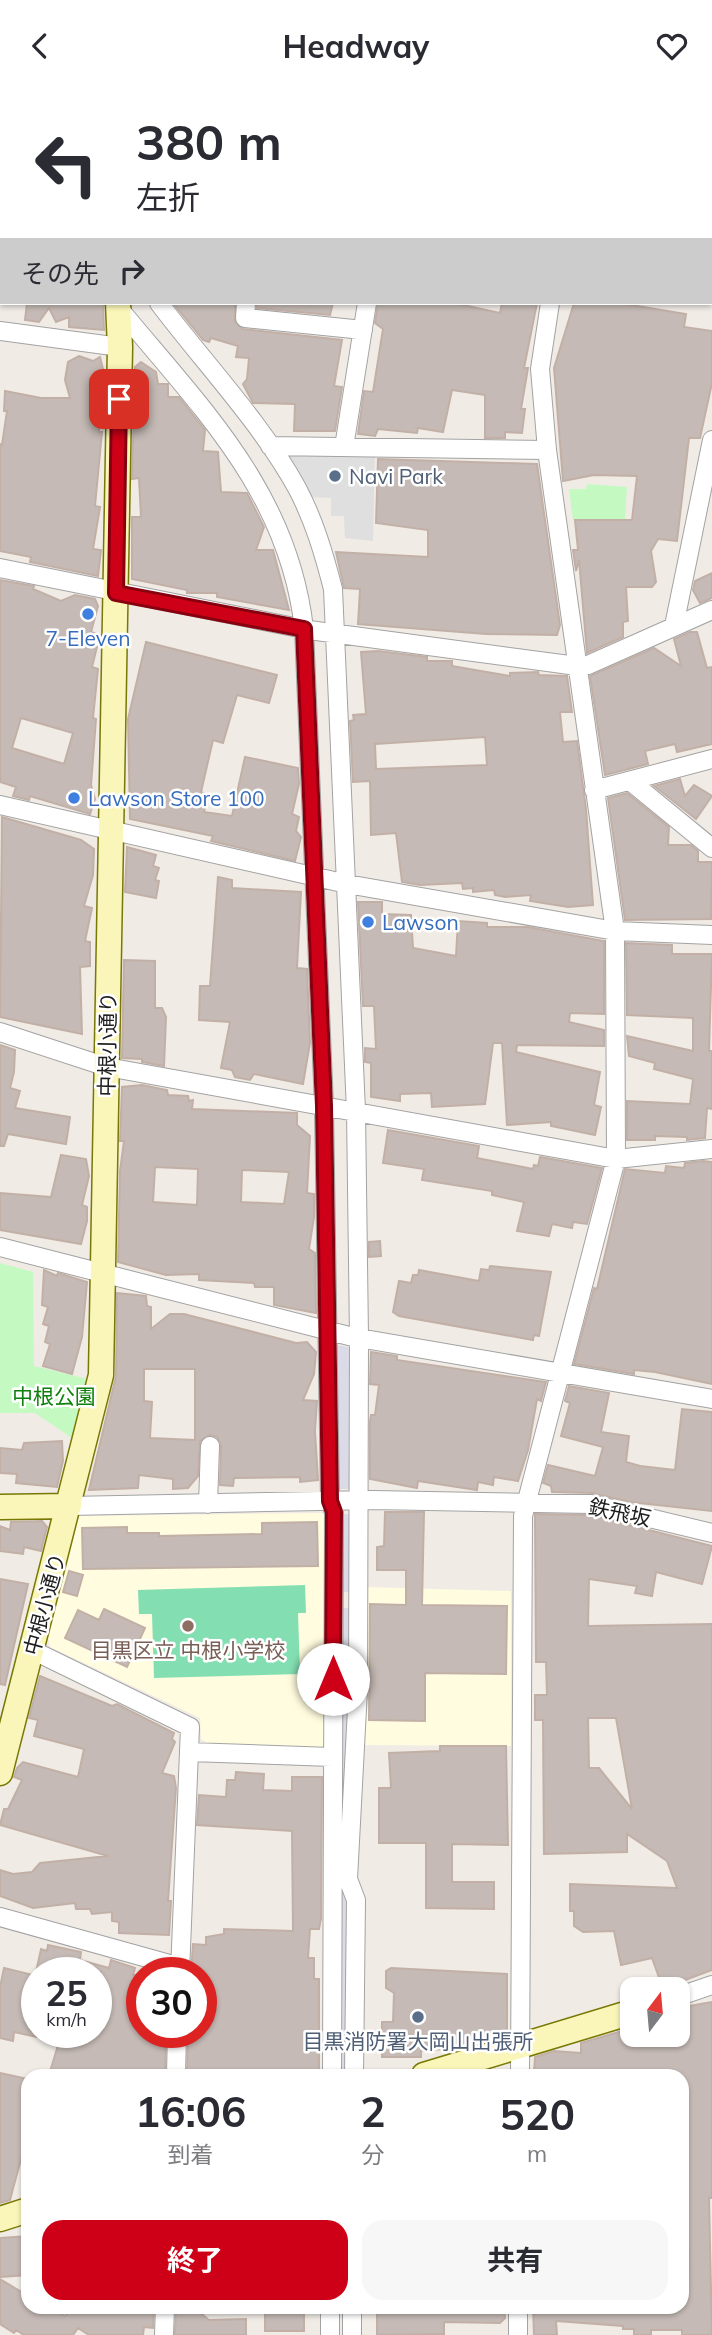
<!DOCTYPE html>
<html lang="ja">
<head>
<meta charset="utf-8">
<style>
  :root { --surface:#fff; --page:#f7f7f7; --text:#2b2b33; --muted:#7c7c81; --accent:#ce0017 }
  body { margin:0; font-family:Mulish,"Noto Sans JP",sans-serif; background:var(--page); color:var(--text); height:100vh; display:flex; flex-direction:column; font-size:26px; white-space:nowrap }
  * { box-sizing:border-box; margin:0 }
  p { font-size:23px; color:var(--muted) }
  .icon { flex:none; width:38px; height:38px; fill:none; stroke:currentColor; stroke-width:2; stroke-linecap:round; stroke-linejoin:round }
  .map { position:relative; flex:1; overflow:hidden }
  .sheet { position:absolute; left:21px; top:1978px; width:668px; height:245px; display:flex; flex-direction:column; background:var(--surface); border-radius:21px; box-shadow:0 2px 5px #0004 }
  .sheet>* { flex:none }
  .hud { position:absolute; left:0px; top:0px; width:712px; height:214px; box-shadow:0 2px 5px #0004; background:#fff; color:var(--text); overflow:hidden }
  .needle { width:46px; rotate:16deg }
  .fabs { position:absolute; left:620px; top:1886px; display:grid; gap:14px }
  .fabs a { display:grid; place-items:center; width:70px; height:70px; border-radius:14px; background:var(--surface); box-shadow:0 2px 5px #0004; font-size:35px }
  .speed { position:absolute; left:21px; top:1866px; display:flex; gap:14px; font-size:35px; font-weight:700; text-align:center }
  .speed>* { display:grid; place-content:center; width:91px; height:91px; border-radius:50%; background:var(--surface); box-shadow:0 2px 5px #0004; line-height:1 }
  .speed small { font-size:18px; font-weight:400 }
  .speed .limit { border:10px solid #d22; background:#fff; color:#111 }
  .pin { position:absolute; display:grid; place-items:center; width:60px; height:60px; color:#fff; margin:-30px; border-radius:14px; box-shadow:0 4px 10px #0006 }
  .me { position:absolute; width:77px; margin:-38px; rotate:0deg; stroke-linejoin:round; filter:drop-shadow(0 0 5px #0008) }
  .turn { display:flex; align-items:center; gap:24px; height:147px; padding:0 21px; font-size:32px }
  .turn .icon { width:91px; height:91px; stroke-width:2.5 }
  .turn b { display:block; font-size:49px; line-height:60px }
  .then { display:flex; align-items:center; height:66px; padding:0 21px; background:#0003; gap:14px; font-size:26px }
  .eta { display:flex; justify-content:space-evenly; align-items:center; height:119px; text-align:center }
  .eta b { font-size:42px; font-weight:700; line-height:49px }
  .cta { display:flex; gap:14px; margin-top:auto; padding:14px 21px }
  .cta a { flex:1; height:80px; border-radius:21px; background:var(--accent); color:#fff; font-size:28px; font-weight:700; line-height:80px; text-align:center }
  .cta a+a { background:var(--page); color:var(--text) }
  header { display:flex; justify-content:space-between; align-items:center; height:91px; padding:0 21px; background:var(--surface); font-size:32px; font-weight:700 }
  .map>svg:first-child { display:block }
</style>
</head>
<body>
<header><svg class="icon" aria-label="back" viewBox="0 0 24 24"><path d="M15 5l-7 7 7 7"/></svg>Headway<svg class="icon" aria-label="heart" viewBox="0 0 24 24"><path d="M12 20l-8-8c-3-5 5-10 8-4 3-6 11-1 8 4z"/></svg></header>
<div class="map">
<svg width="712" height="2244" viewBox="0 0 712 2244">
  <rect width="100%" height="100%" fill="#f0ebe5"/>
  <!-- education -->
  <path fill="#fffcdf" d="M322,1422L327,1428V1521H364V1496L511,1500V1655L363,1654L364,1530L322,1657L210,1654L201,1648L200,1627L50,1556L47,1542L79,1425Z"/>
  <!-- park -->
  <path fill="#c4fac2" d="M587,393L627,396L625,431L573,429L569,398H586Z
    M0,1172L33,1181L34,1275L88,1288L72,1347L35,1322H0Z"/>
  <!-- pitch -->
  <path fill="#83dfb2" d="M305,1494L306,1522H298L300,1583L154,1587L152,1523H139L138,1499Z"/>
  <!-- parking -->
  <path fill="#dfdfdf" d="M281,361L375,364L373,450L345,447L344,425H331V407L307,406Z"/>
  <!-- plaza -->
  <path fill="#dadbe6" d="M331,1253L353,1257L354,1398H335Z
    M339,1423H352V1501H338Z
    M339,1517H351L344,1795L350,1812L349,1984H336Z"/>
  <!-- building -->
  <path fill="#c5bab5" stroke="#c2b0a7" stroke-width="2" fill-rule="evenodd" d="M27,212H103L104,239L69,236V226L56,231L49,217L39,231L25,229Z
    M173,212H235V231L243,238L342,249L334,295L342,296L335,340H294L295,313L253,312L243,293L247,288L249,267L236,266L238,255L211,247L209,251L203,249Z
    M257,212H333L330,224L257,217Z
    M378,212H454L500,222L502,212H537L524,277H528L521,318H525L522,342L505,341V347H485V304L452,299L443,341L418,337L417,342L378,338L375,345L358,343L364,300L373,301L383,238L375,232Z
    M574,212H619L686,223L684,236L712,240V292L700,347H689L677,450L658,448L651,460L656,491L652,496H626L628,530L623,531V546L587,562L579,469L576,480L573,459H578L575,429H632L637,385L594,384L563,390L554,277Z
    M79,265L93,270L100,266L103,278L99,341H102L95,415L100,416L93,458L101,459L98,485L30,471L31,466L0,460V353L2,354L7,320H4L5,300L41,307H70L65,289L68,271Z
    M141,271L156,281L158,293H168V306H179L205,339L203,360L218,361L221,401L247,402L264,436L256,459H273L289,519L217,506V502H187V499L132,488V426H141L139,387L132,388L135,276Z
    M378,368L537,373L560,534L557,544L486,543L358,533L360,498L344,497L336,461L428,466V439L376,432Z
    M712,482V507L700,512L693,499L695,490Z
    M0,489L34,495L33,498L61,510L75,504L95,508L98,515L91,541L100,544L92,576L98,578L93,627L96,628L91,694L95,708L90,723L30,705L29,709L13,705L16,696L0,691ZM21,627L73,642L64,673L12,657Z
    M690,541H697L707,577L712,576V653L677,661L675,653L645,660L648,673L605,684L590,585L654,557L681,575L674,548Z
    M146,551L277,584L269,612L237,604L223,652L213,649L201,701L208,704L204,721L232,725L245,666L298,677L299,693L292,723L299,726L296,740L301,746L295,770L211,750L213,745L130,728L128,628Z
    M378,560L427,566V570H452V575L510,585V582L538,581L539,584L567,585L572,621H560L563,651L577,650L586,718L593,814L568,816L530,810L531,804L505,806L495,804L494,799L473,801V797L463,798L462,792L420,794L402,791L396,742L371,744L370,690L353,691L350,630L354,629L353,624L366,623L361,561ZM485,646L487,674L376,678L375,653Z
    M680,688L685,705L694,694L712,705L696,728L654,695Z
    M627,702L669,736L668,754H691L698,760V771H712L711,828L625,829L608,707Z
    M2,726L81,749L94,758L93,784L84,815L92,817L85,850L90,851V875L80,876L82,943L0,926Z
    M127,756L156,764L153,775L159,777L155,789L159,790L156,807L125,801Z
    M218,786L232,789V797L301,801L297,877L307,878L310,952L303,993L254,983L250,989L235,986L232,979L221,977L230,931L199,929L200,895H210Z
    M358,811H382V823L411,824L413,857L456,865L458,830L487,832V836H528L604,850V923L570,922L569,931L604,939V955L517,954L516,961L600,981L594,1014L601,1016L595,1044L551,1035V1031L507,1034L502,952H493L485,1013L432,1016L431,1002L400,1003V1010L371,1006V972L365,971V957L376,958L374,915H363Z
    M626,852L672,854V863H712L709,960H712V1018L707,1017L705,1047L687,1049V1046L655,1045V1049H627V1010L690,1013L693,988L654,978L655,972L629,965L627,945L693,960V927L627,924Z
    M124,869L155,870V917H162L166,926L164,975L142,971V968L122,967Z
    M0,954L15,959L14,981L10,997L20,1000L15,1017L70,1026L66,1053L8,1043L4,1055H0Z
    M142,994L167,999L168,1004L188,1005L189,1010L193,1009L192,1018L297,1022V1034L310,1045L307,1102L314,1103V1126L309,1158L315,1162L316,1222L274,1214V1196H255L254,1192L199,1189V1183L166,1184L118,1171L120,1080L124,1050H120L122,996ZM155,1076L198,1078L197,1114L153,1111ZM242,1079L289,1081L284,1113L241,1111Z
    M388,1039L479,1055L477,1067L533,1078L534,1074L538,1075L540,1066L602,1077L587,1133L573,1131L572,1137L552,1133L549,1145L517,1140L524,1111L492,1104V1100L422,1089L424,1078L383,1072Z
    M61,1064L86,1068L89,1085L82,1114L87,1116V1130L81,1153L0,1139V1102L51,1106Z
    M703,1070L712,1071V1293L655,1281L634,1279V1283L574,1273L594,1197L597,1198L625,1078L665,1082L666,1075L684,1077L685,1072Z
    M380,1150L381,1165L369,1166V1151Z
    M490,1175L551,1181L539,1245L534,1244L533,1249L399,1225L393,1221L399,1190L411,1192L413,1184H418L419,1179L479,1190L481,1178L489,1179Z
    M44,1179L57,1185L58,1182L87,1191L82,1246L72,1283L43,1275L50,1253L45,1251L49,1235L43,1233L48,1216L42,1214Z
    M117,1202L146,1205L147,1215L151,1216V1238L170,1223H184L296,1252L307,1251L316,1261L314,1283L303,1309L317,1310L315,1340L318,1389L300,1391V1386L234,1387L233,1395L220,1394L221,1355L217,1346L210,1344L200,1350L198,1385L188,1397L173,1398V1388L139,1384L138,1397L89,1399L116,1285ZM144,1278H195V1349L150,1347L152,1311L144,1310Z
    M371,1261L397,1265V1269L546,1291L541,1310L537,1308L528,1359L518,1390L494,1386L493,1394L478,1391L477,1399L418,1390L417,1397L370,1388V1331L371,1324H375L379,1294L370,1293Z
    M569,1295L609,1302L601,1341L629,1345L626,1371L640,1375L675,1379L682,1318L712,1321V1420L630,1411L592,1402L552,1401L551,1395L543,1392L548,1374L595,1385L603,1356L561,1345L570,1312L565,1310Z
    M62,1350L63,1370L57,1396L16,1392L17,1383L0,1382V1357L22,1359L24,1352Z
    M385,1421H424L422,1514L507,1515L506,1583L425,1582V1630L369,1629L370,1513L406,1514V1479H377V1456L384,1455Z
    M535,1423L590,1424L712,1455L702,1493L656,1481L652,1505L635,1502L637,1495L589,1488L588,1535L712,1533V1879L677,1892V1889L662,1895L652,1867L621,1874L614,1840L583,1841L574,1835V1820H570V1793L677,1797L667,1770L627,1743V1761L544,1763L543,1629H535V1604H547L546,1571H536ZM588,1627H616L632,1718L599,1677H589Z
    M42,1430L47,1436L41,1460L24,1456L23,1463L0,1460V1435L10,1439L11,1431Z
    M317,1431L318,1475L83,1478L82,1437L127,1436V1442H159V1445L262,1443V1432Z
    M69,1480L83,1484L77,1505L63,1501Z
    M0,1488L28,1493L5,1594L0,1593Z
    M104,1518L145,1537L127,1576L65,1547L78,1519L99,1529Z
    M40,1585L112,1615L117,1613L174,1642L172,1648L175,1651L162,1682L174,1685L176,1697L168,1810H171L169,1844L119,1842V1831L112,1830V1821L92,1823L90,1818H76L75,1812L33,1817L0,1805V1779L13,1783L32,1781L40,1772L108,1765L0,1734L4,1718H8L22,1689L14,1686L17,1677L23,1671L78,1686L84,1658L34,1645L38,1629L29,1627Z
    M440,1655H506L508,1754L452,1753V1791H494V1818L426,1817V1752H379V1697H391L389,1662L440,1660Z
    M236,1681L264,1683L263,1699L292,1700V1686H322L321,1828L319,1838H310L308,1867H314V1888H319V1984H187L188,1943L201,1941V1881H191L193,1853L206,1854V1846L224,1843V1838L293,1840L292,1740L197,1734L199,1704L226,1706L227,1689H235Z
    M48,1854L81,1861L80,1869L109,1877L111,1869L135,1877L133,1884H142V1941H166L165,1984H49L62,1941H96V1901L101,1881L56,1878L55,1881H36L41,1858L47,1860Z
    M4,1877L37,1885V1946L14,1941L13,1950L0,1947V1896Z
    M391,1877L507,1883V1942L466,1947V1956L421,1960V1966H382V1931H393L394,1902L386,1897V1880Z
    M712,1911V2107H709L712,2244H682V2239H651V2244H634V2238H623V2235L556,2230L557,2244H534L533,2216H682V2207H688L689,2158L687,2152H682V1984L534,1981L535,1966L554,1960L581,1962V1952L632,1937V1944H677V1917Z
    M0,1982L28,1988V2042L10,2109L0,2112Z
    M28,2145V2184L0,2186V2147Z
    M0,2188L28,2205V2216H49L65,2225L72,2216H154L153,2237L144,2236L143,2244H89L78,2237L73,2244H24L16,2239L14,2242L0,2233Z
    M176,2216H198V2220L209,2229L246,2228V2244H175Z
    M265,2216H304V2240H265Z
    M377,2216H504L505,2227L500,2232L444,2231V2243L377,2244Z"/>
  <g fill="none" stroke-linecap="round" stroke-linejoin="round">
    <defs>
      <path id="street" d="M144,0L150,2
        M0,2L3,0
        M404,2V0
        M586,2V0
        M0,62L2,64
        M710,165H712
        M159,212C204,272 260,330 297,397C314,429 324,463 333,498L356,1020L359,1247L358,1599L348,1788L356,1809L354,1984
        M246,212L245,227L363,239
        M117,215C200,316 289,401 304,538L324,1015L330,1410L334,1421L332,1984
        M0,240L120,256
        M270,355L547,359
        M344,356L367,212
        M0,477L309,539L577,575L588,574L712,519
        M674,535L712,349
        M630,690L712,757
        M594,699L712,668
        M0,714L347,793L615,840L712,844
        M0,941L107,976L616,1068L712,1058
        M0,1156L353,1246L712,1308
        M208,1413L210,1355
        M69,1415L373,1409L591,1413L712,1442
        M32,1559L190,1636L180,1881
        M190,1661L332,1666
        M0,1826L180,1876
        M677,1906L712,1894
        M176,1984L177,1941
        M520,1984L523,1425L616,1068L615,840L547,359L540,278L550,212
        M164,2244L165,2216
        M330,2244V2216
        M352,2244V2216
        M518,2244V2216"/>
      <path id="secondary" d="M125,2V0
        M0,1416L69,1415
        M0,1682L101,1284L120,256L118,212
        M424,1984L632,1921
        M0,2128L28,2119"/>
    </defs>
    <!-- street casing -->
    <use href="#street" stroke="#a3a3a3" stroke-width="20"/>
    <!-- secondary casing -->
    <use href="#secondary" stroke="#787804" stroke-width="27"/>
    <!-- street -->
    <use href="#street" stroke="#fff" stroke-width="18"/>
    <!-- secondary -->
    <use href="#secondary" stroke="#faf6b9" stroke-width="24"/>
  </g>
  <g fill="none" stroke-linecap="round" stroke-linejoin="round">
    <defs>
      <path id="route" d="M119,308L116,502L304,538L324,1015L330,1410L334,1421L333,1588"/>
    </defs>
    <!-- route casing -->
    <use href="#route" stroke="#86000f" stroke-width="18"/>
    <!-- route -->
    <use href="#route" stroke="#ce0017" stroke-width="12"/>
  </g>
  <!-- markers -->
  <g fill="#5c6f8a" stroke="#fff" stroke-width="2.5">
    <circle cx="335" cy="385" r="7"/>
    <circle cx="418" cy="1926" r="7"/>
  </g>
  <g fill="#3f7fe0" stroke="#fff" stroke-width="2.5">
    <circle cx="88" cy="523" r="7"/>
    <circle cx="74" cy="707" r="7"/>
    <circle cx="368" cy="831" r="7"/>
  </g>
  <circle fill="#8d6e63" stroke="#fff" stroke-width="2.5" cx="188" cy="1535" r="7"/>
  <g text-anchor="middle" dominant-baseline="central" stroke-width="5" stroke-linejoin="round" paint-order="stroke">
    <!-- service labels -->
    <g font-size="21" fill="#4e5e75" stroke="#fff" text-anchor="start">
      <text x="349" y="385">Navi Park</text>
      <text x="418" y="1950" text-anchor="middle">目黒消防署大岡山出張所</text>
    </g>
    <!-- shop labels -->
    <g font-size="21" fill="#366cbe" stroke="#fff" text-anchor="start">
      <text x="88" y="547" text-anchor="middle">7-Eleven</text>
      <text x="88" y="707">Lawson Store 100</text>
      <text x="382" y="831">Lawson</text>
    </g>
    <!-- street labels -->
    <g font-size="21" fill="#1f1f1f" stroke="#fff">
      <text transform="translate(107 953) rotate(-89)">中根小通り</text>
      <text transform="translate(620 1421) rotate(12)">鉄飛坂</text>
      <text transform="translate(44 1513) rotate(-75)">中根小通り</text>
    </g>
    <!-- park labels -->
    <g font-size="21" fill="#0e800b" stroke="#fff">
      <text x="54" y="1305">中根公園</text>
    </g>
    <!-- education labels -->
    <g font-size="21" fill="#785e54" stroke="#fff">
      <text x="188" y="1559">目黒区立 中根小学校</text>
    </g>
  </g>
</svg>
<div class="fabs">
<a><svg class="needle" viewBox="-14 -14 28 28"><path d="M0-13l5 13h-10z" fill="#e53935"/><path d="M0 13l5-13h-10z" fill="#7c7c81"/></svg></a>
</div>
<div class="speed"><div>25<small>km/h</small></div><div class="limit">30</div></div>
<div class="pin" style="left:119px;top:308px;background:#d93025"><svg class="icon" aria-label="arrive" viewBox="0 0 24 24"><path d="M6 21V4h12l-3 4 3 4H6"/></svg></div>
<svg class="me" style="left:333px;top:1588px" viewBox="-20 -20 40 40"><circle r="19" fill="#fff"/><path d="M0-13L10 11 0 6-10 11z" fill="#ce0017"/></svg>
<div class="hud">
<div class="turn"><svg class="icon" aria-label="left" viewBox="0 0 24 24"><path d="M17 20v-9H6M10 6l-5 5 5 5"/></svg><div><b>380 m</b>左折</div></div>
<div class="then">その先<svg class="icon" aria-label="right" viewBox="0 0 24 24"><path d="M7 20v-9h11M14 6l5 5-5 5"/></svg></div>
</div>
<section class="sheet">
<div class="eta">
<div><b>16:06</b><p>到着</p></div>
<div><b>2</b><p>分</p></div>
<div><b>520</b><p>m</p></div>
</div>
<div class="cta"><a>終了</a><a>共有</a></div>
</section>
</div>
</body>
</html>
